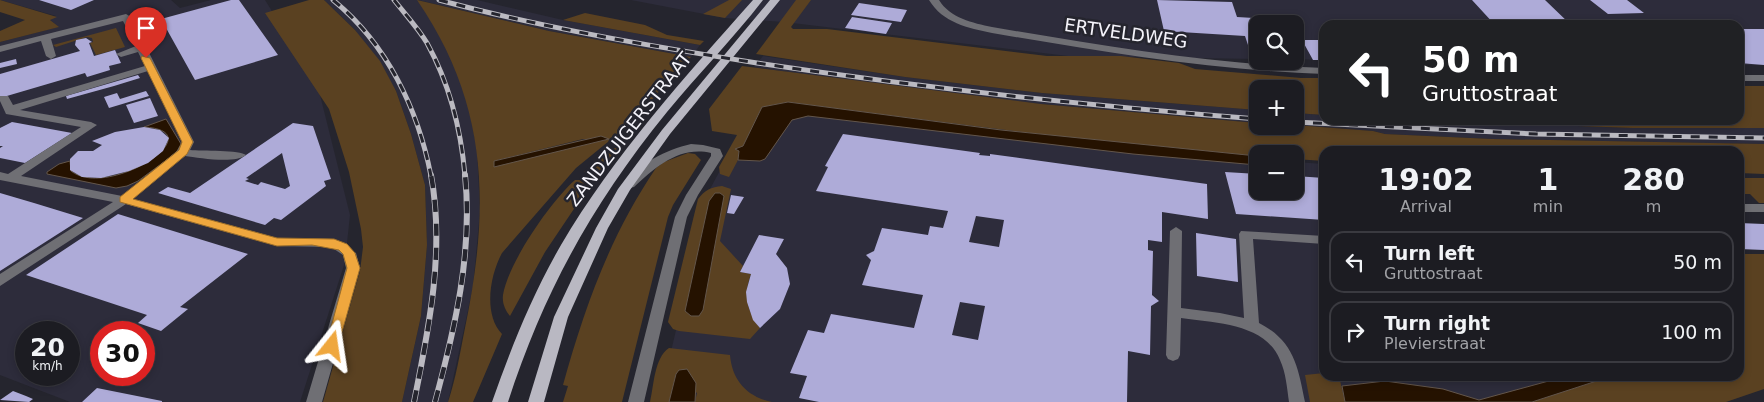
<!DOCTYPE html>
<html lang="en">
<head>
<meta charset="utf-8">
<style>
  :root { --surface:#1c1c22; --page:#29292f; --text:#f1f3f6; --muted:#a0a1a5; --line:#3a3a40 }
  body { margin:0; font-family:"DejaVu Sans",sans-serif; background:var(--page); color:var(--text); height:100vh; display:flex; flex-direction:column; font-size:19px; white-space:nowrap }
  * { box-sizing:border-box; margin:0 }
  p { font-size:16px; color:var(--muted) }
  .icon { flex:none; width:28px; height:28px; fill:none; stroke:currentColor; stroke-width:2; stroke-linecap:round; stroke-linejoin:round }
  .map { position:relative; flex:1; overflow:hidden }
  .side { position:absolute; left:1319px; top:146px; width:425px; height:235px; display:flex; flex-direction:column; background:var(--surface); border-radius:15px; box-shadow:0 2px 8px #0003,0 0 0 1px var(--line) }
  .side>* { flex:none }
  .banner { position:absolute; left:1319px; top:20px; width:425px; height:105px; border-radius:15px; box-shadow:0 2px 8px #0003,0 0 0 1px var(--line); background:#202124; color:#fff; overflow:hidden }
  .fabs { position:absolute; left:1249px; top:15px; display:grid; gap:10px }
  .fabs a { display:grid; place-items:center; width:55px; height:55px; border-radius:10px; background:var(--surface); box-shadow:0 2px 8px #0003,0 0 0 1px var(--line); font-size:25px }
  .speed { position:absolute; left:15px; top:321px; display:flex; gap:10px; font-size:25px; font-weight:700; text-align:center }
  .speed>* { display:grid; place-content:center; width:65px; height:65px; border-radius:50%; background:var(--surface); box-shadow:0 2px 8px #0003,0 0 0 1px var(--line); line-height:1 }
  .speed small { font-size:12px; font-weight:400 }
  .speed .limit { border:8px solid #d22; background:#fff; color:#111 }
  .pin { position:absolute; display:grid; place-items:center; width:42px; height:42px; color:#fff; margin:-51px -21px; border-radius:50% 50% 50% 0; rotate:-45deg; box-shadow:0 0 5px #0007 }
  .pin .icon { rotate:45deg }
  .me { position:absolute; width:55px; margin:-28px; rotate:15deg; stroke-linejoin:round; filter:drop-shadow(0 0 4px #0008) }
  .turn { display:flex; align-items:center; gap:18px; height:105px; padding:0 20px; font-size:22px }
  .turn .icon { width:65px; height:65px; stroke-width:2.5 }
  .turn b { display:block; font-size:35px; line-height:42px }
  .eta { display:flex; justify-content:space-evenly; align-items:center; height:85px; text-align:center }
  .eta b { font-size:30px; font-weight:700; line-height:35px }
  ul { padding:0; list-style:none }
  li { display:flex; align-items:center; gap:15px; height:62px; margin:0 10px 8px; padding:0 10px; border:2px solid var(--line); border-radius:15px }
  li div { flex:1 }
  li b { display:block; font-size:19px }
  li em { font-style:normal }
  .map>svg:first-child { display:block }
</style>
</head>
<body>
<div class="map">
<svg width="1764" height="402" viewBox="0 0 1764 402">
  <rect width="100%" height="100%" fill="#25252e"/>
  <!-- built -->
  <path fill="#2d2c3b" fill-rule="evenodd" d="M0,0H171L180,8L211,0H265L317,83L350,215L345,262L300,402H70L0,375V42L58,27L50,20L56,16ZM26,332H69V375H26ZM101,332H144V375H101Z
    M324,0H418L433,23L450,56L467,98L477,149L480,211L473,287L448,402H402L421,316L427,245L425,185L411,134L396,91L355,30Z
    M418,0H477L563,20L700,45L691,57L549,31Z
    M631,0H1764V65H1739V25H1324V60L1295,59V24H1258L1257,59L1068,56L784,22L725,18Z
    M763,56L905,77L1042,93L1257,110V123L1041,104L900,88L754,67Z
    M755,105L993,134L1257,160L1258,191H1295V162L1324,164V376H1710L1668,402H659L709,191Z
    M1295,113L1324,115V120H1421L1632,128H1764V144L1492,139L1385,134L1373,131L1295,125Z"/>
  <!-- green -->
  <path fill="#5a4121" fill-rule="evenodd" d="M0,0L57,17L50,20L59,27L0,42V31L25,20L0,12Z
    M309,0H324L355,30L380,61L396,91L411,134L425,185L427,245L421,316L402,402H323L360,271L363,247L361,229L349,172L329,109L265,13Z
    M417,0L549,31L691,57L677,70L636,119L576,168L502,253C490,275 483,314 502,334L473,402H448C456,378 460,353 465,328C490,207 489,105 417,0ZM583,139H608L494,166V161Z
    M729,0H742L725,18L703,14Z
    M796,0H811L791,27L793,29H827L1047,56H1121L1179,63L1195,69L1301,78H1324V115L1295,113V89H1258L1257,110L1042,93L905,77L756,54Z
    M585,13L645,25L667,35L704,41L700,45L563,20Z
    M116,28L125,47L96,55L90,43L93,42L92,38L87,37L56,47L53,45Z
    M742,66L1041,104L1257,123L1258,126L1295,125L1373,131L1385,134L1492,139L1764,144V174L1739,173V151H1324V161L1295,159V154H1258L1257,156C1100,144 944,122 788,102L762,107L743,146L736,149L739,151L738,160L729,177L720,174L719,167L737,135L712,131L709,109Z
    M1739,86H1764V128H1632L1421,120H1739Z
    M620,145L599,174L584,172L603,155Z
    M688,153L695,154L701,160L673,205L668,217L622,402H563L568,386L563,385C585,306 610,236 656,168L664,162Z
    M1739,178H1764V203H1759L1750,194H1739Z
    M575,180H588L590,185L545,252L510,316C505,310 502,303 503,295C508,263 551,201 575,180Z
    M722,186L731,189L720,241L743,266L740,272L751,274C743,295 747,311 760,328L750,339L679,331L673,329L668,322L698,199C705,190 711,187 722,186Z
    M1739,254H1764V389L1726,402H1532L1612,376H1739Z
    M669,348L730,355C732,380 747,397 772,402H695L697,393L676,374L669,402H650C654,386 654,358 669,348Z
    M1324,373V376H1339L1345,402H1310L1305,375Z"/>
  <!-- water -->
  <path fill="#251200" stroke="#63564b" d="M788,102L1001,130L1257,156V165L1133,154L808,116L792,120L765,159L760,161L738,160L739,151L735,149L743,146L762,107Z
    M166,119L181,144L176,153L138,181L127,186L116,188L47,174V172L59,164L70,161L71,171C108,200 216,131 144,127Z
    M601,136L609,139L494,167V161Z
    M715,193H720L724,196L703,310L699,316H691L685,311L709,201Z
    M687,369L696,383L695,402H669L676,374L679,370Z
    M1567,376H1612L1532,402H1345L1342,386L1385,381L1443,389L1479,400Z"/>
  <!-- building -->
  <path fill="#aeabd8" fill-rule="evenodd" d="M39,0H94L71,10Z
    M231,0H239L278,55L195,80L161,19Z
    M1157,0L1232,2L1237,17L1254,18L1256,21L1267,22L1268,24H1258V51H1250L1245,36L1164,31Z
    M1472,0H1545L1571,25H1495Z
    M1590,0H1627L1644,13L1608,14Z
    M859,3L907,10L901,22L851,15Z
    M852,17L892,23L886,34L845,28Z
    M1388,20L1414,21L1417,25H1391Z
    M1739,29H1764V65L1739,63Z
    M86,38L92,42L89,43L94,56L115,50L121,63L109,66L110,70L87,77L85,73L0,98V74L80,51L75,45L76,40Z
    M1302,40H1324V60H1313Z
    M16,59L17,64L0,68V63Z
    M138,75L140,78L114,86L67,99L66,96Z
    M146,91L149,96L109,108L104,97L117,93L120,99Z
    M150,98L158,116L134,123L126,105Z
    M12,122L72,133L25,163L0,158V148L3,146H0V128Z
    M293,123L313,126L331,179L324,181L326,186L281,220L274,218L265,225L158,193L168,187L190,193ZM282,153L290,186L285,189L261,182L258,185L245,181L249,179L246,178Z
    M144,127L160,130L169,138L163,151L148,163L129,171L101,178L82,177L70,170V159L78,151H93L102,145L92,141L115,132Z
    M843,134L980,153L979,155L990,156V154L1207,184L1208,219L1162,212V242L1148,240V250L1153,251L1152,295L1159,301L1151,306L1150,355L1128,351L1127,402H819L799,398L807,376L790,373L808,330L824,333L831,314L914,328L923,295L862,285L871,260L866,255L874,251L882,228L928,235L930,226L943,228L948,211L816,191L828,167L825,166ZM976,216L1004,220L999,247L969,242ZM960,302L985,306L978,340L952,335Z
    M1225,172L1258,174V191H1295V176L1324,178V220L1236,214Z
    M0,193L34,203L83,218L0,271Z
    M731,195L744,197L734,214L727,213Z
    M118,214L248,254L180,307L188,309L161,331L138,323L147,315L26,275Z
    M1739,223L1764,224V250L1739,249Z
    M1196,233L1236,239L1238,282L1197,276Z
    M759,235L784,239L776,254L787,268L790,284L780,309L760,328L753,320L747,302L746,292L751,274L740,272Z
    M97,388L162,401V402H82Z
    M13,391L26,396L33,399L29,402L0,400Z"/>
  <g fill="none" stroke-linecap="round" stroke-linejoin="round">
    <!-- minor -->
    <path fill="#6f6f74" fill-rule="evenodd" d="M929,0H939C950,18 973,23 992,27C1102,46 1212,64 1324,68V74C1212,70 1102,52 992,33C968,28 943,23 929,0Z
      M126,14L131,17L194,142L190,150C201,151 241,150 246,155C236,164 199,158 185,156L133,199L277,238L334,239L356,253L360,268L322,402H306L346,268L343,255L331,247L277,246L126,204L0,286V274L113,202L0,180V172L8,174L81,127L6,114L0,101V96H8L13,105L145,66L138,52L121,57L116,54L136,46L123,21L51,39L56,56L51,59L46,56L41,41L0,52V46ZM148,71L182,142L178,150L122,196L21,176L97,125L91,122L20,110Z
      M1739,75H1764V81H1739Z
      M691,144L703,145L720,149L723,156L698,195L687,217L644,402H628L675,217L686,195L711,156V153C679,146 656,167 634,187L630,188L624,184C639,163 666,150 691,144Z
      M1739,204H1764V212H1739Z
      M1176,227L1182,231L1181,308L1220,313L1244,318L1239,234L1241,231L1324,236V244L1253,239L1259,323C1294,341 1298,367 1305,402H1289C1287,388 1286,373 1280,360C1265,323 1215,323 1181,318L1180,355L1178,359L1173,361L1168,359L1166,355L1170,231Z"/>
    <!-- major -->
    <path fill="#b9b8c2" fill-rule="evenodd" d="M753,0H763C733,39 698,74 667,112C593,203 544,291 508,402H492C511,348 532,295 561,245C614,155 684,78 753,0Z
      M770,0H780L670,134L630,190L608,228L568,317L544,402H528L554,317L596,228L618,189L662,130Z"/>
    <defs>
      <path id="rail-far1" d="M333,0C387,44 418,109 431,176
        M394,0C405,14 418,28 427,43C450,85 461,129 465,176
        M439,0C544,28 650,46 757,63C924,88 1090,106 1258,119
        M1295,122L1536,134L1764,138"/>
      <path id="rail" d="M414,402C429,328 445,250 431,175
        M435,402C455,328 473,252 465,175"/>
    </defs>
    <!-- rail-far1 casing -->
    <use href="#rail-far1" stroke="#bbbac1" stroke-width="5"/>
    <!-- rail casing -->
    <use href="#rail" stroke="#bbbac1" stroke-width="6"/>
    <!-- rail-far1 -->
    <use href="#rail-far1" stroke="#25252e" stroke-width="3" stroke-dasharray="9" stroke-linecap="butt"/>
    <!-- rail -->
    <use href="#rail" stroke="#25252e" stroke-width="4.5" stroke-dasharray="12" stroke-linecap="butt"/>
  </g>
  <!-- route -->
  <path fill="#efa73e" stroke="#9b6d28" d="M142,56L150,58L193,142L187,154L133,199L277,238L334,239L347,244L355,253L360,268L337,350H327L326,346L347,268L343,254L339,250L312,245L277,246L120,202V197L179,150L182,142L141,58Z"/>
  <g text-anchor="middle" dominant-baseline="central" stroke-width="5" stroke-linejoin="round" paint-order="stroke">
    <!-- street labels -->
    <g font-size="18" fill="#f4f3fa" stroke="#25252e">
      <text transform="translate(1126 33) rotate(8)">ERTVELDWEG</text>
      <text transform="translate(629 129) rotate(-52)">ZANDZUIGERSTRAAT</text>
    </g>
  </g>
</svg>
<div class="fabs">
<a><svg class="icon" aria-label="search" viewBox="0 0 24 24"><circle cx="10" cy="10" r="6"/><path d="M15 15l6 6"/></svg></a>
<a>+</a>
<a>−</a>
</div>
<div class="speed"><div>20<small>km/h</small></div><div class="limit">30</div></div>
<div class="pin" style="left:146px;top:58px;background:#d93025"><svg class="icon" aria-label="arrive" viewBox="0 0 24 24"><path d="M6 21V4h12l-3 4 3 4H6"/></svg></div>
<svg class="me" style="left:332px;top:346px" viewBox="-20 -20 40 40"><path d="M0-17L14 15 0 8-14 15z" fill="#efa73e" stroke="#fff" stroke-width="4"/></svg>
<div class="banner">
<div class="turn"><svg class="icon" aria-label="left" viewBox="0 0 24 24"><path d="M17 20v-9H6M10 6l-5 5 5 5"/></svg><div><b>50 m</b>Gruttostraat</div></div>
</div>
<section class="side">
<div class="eta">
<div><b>19:02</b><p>Arrival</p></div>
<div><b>1</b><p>min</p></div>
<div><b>280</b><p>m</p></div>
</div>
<ul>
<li><svg class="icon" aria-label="left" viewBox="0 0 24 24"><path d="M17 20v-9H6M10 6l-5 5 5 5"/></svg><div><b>Turn left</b><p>Gruttostraat</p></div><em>50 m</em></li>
<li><svg class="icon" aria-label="right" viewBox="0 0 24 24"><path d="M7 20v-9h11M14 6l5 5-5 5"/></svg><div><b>Turn right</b><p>Plevierstraat</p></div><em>100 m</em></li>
</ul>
</section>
</div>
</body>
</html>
